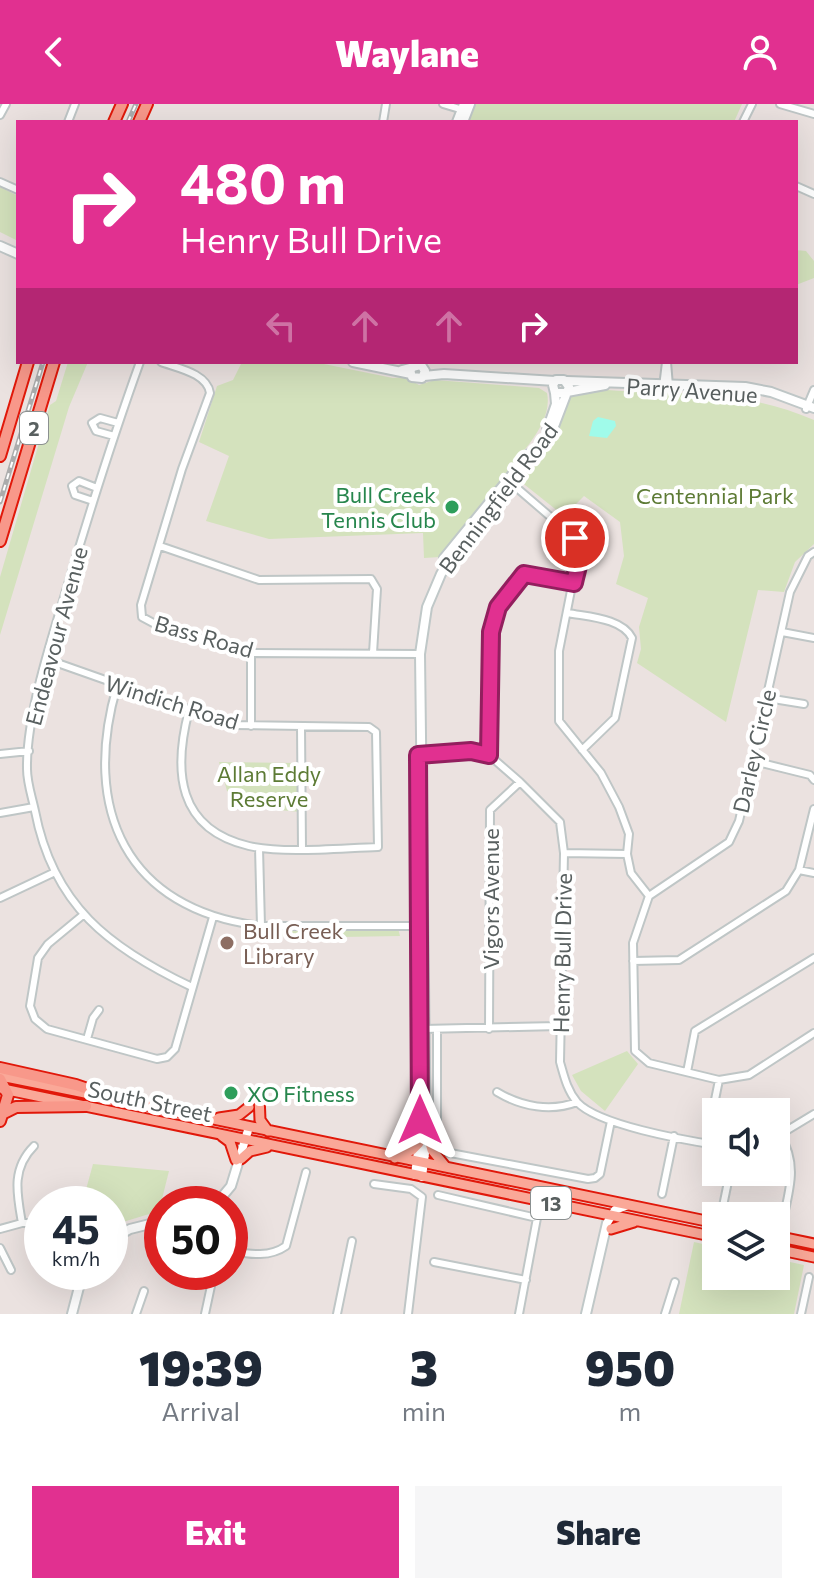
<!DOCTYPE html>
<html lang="en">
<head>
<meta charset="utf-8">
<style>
  :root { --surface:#fff; --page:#f6f6f7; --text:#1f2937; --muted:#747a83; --accent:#e13090 }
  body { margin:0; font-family:Commissioner,sans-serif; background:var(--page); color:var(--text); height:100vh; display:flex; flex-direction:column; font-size:30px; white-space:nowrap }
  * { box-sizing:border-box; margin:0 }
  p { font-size:26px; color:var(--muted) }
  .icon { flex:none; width:44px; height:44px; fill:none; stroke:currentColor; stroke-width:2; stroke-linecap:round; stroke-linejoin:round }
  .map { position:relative; height:1210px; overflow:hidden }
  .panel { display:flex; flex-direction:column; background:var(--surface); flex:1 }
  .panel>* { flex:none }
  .top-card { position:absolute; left:16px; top:16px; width:782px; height:244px; border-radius:0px; box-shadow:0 8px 32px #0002; background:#e13090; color:#fff; overflow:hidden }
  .tools { position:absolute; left:702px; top:994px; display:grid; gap:16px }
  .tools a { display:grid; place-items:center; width:88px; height:88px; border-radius:0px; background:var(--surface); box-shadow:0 8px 32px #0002; font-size:40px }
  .speed { position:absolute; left:24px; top:1082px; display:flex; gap:16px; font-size:40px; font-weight:700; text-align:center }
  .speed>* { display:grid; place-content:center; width:104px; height:104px; border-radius:50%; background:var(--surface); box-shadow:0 8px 32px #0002; line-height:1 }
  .speed small { font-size:20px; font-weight:400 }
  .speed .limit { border:12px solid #d22; background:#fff; color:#111 }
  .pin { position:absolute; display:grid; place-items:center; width:68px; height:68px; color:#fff; margin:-34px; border:4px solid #fff; border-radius:50%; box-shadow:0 2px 8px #0007 }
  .me { position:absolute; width:88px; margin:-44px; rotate:0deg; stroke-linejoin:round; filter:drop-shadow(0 0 6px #0008) }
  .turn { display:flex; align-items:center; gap:28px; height:168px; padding:0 32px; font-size:36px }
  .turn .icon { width:104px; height:104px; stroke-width:2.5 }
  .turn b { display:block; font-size:56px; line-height:68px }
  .lanes { display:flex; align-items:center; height:76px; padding:0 32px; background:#0003; justify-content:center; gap:40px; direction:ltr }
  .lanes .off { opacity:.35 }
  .eta { display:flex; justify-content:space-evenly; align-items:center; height:136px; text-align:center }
  .eta b { font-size:48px; font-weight:800; line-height:56px }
  .action { display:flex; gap:16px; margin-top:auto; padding:16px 32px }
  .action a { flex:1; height:92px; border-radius:0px; background:var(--accent); color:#fff; font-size:32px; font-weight:800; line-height:92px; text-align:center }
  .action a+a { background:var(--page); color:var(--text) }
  header { display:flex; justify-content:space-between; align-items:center; height:104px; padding:0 32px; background:var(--accent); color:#fff; font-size:36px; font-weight:800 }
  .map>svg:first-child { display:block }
</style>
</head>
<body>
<header><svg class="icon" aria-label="back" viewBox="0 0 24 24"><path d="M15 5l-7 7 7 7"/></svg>Waylane<svg class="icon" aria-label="person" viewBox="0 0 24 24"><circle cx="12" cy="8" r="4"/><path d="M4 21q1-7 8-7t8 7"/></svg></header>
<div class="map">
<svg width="814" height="1210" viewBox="0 0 814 1210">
  <rect width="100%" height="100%" fill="#ebe2e0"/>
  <!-- green -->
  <path fill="#d4e2bd" d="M474,0H742L734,18H466Z
    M0,83L18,92V137L0,128Z
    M796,146L806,147L814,157V174L796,181Z
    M68,258H88L69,303L0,531V473L50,301L56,297Z
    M242,258H314L393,274L405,273L419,281L435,276L539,284L547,289C551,307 540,325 530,339L440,453L424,454L423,429L269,435L206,417L229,352L199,338L217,282L233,276Z
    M607,286C681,291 742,285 814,316V440L795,458L784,488L758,486L726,618L637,559L641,545L639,523L648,494L616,480L624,452L620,418L584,392L564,412L520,377L558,326L570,292Z
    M219,658L301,659V708L257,704L227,687Z
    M398,824L400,832L341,833V825Z
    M269,825H322L325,833L265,832Z
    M627,947L638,960L605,1007L581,987L572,971Z
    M93,1060L169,1067L159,1107L123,1118L110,1125V1100H82Z
    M694,1138L716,1143V1172H776V1155L804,1161L794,1210H679Z"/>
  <!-- water -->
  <path fill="#a0fbea" d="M598,313L615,317L616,322L607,334L589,332L593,317Z"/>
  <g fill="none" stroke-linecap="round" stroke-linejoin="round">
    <defs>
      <path id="minor" d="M443,0L463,6
        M780,0L814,10
        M0,11L6,0
        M68,18L75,0
        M383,18L386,0
        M743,18L752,0
        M0,78L18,86
        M796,82L814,90
        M140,258C114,330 91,403 69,477C53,530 26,610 27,665C27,679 32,693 35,707C53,801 109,844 192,883
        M161,258C177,264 207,269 210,289L182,365L141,501L142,513L157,521L251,549L420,550
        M667,258L669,282
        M663,283L666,258
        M806,305L814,286
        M114,332L96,327L92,319L100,314L118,319
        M510,378L575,434L580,441L559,547V617L601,669L619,703L629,730L627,750L631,769L649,792
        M93,397L75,391L72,382L79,377L97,384
        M160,442L259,476L371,475L377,485L373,549
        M814,448L808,452L790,488L739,717L729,738L649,792L633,839L635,947L649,959L719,976L749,971L814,929
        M568,509C588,513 622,514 632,534L615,614L582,646
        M782,528L814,534
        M46,555L233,621L369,623L376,628L378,743C342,744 283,750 249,742C177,725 173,667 189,606
        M117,582C81,705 126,806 261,822H421
        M767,594L804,600
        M251,622V549
        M301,622L302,745
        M0,650L29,647
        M418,651L471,647L489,651L520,678L560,718L564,749L560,958C564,972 567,986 577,998C598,1021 684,1036 716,1041
        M489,651L491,528L498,503L524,470L574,479
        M753,657L810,671L814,676
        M0,709L34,703
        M259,744L261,822
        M564,749L627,750
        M799,766L814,769
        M0,794L53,769
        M83,811L48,840L38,854L30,902L35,915L47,925L157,955L167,953L175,945L213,813
        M633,857L679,856L786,787L799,766L814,705
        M423,925L559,922
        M437,925V1030L439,1040L445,1048L588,1075L595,1074L600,1070L611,1017
        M489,925L490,706L520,678
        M87,935L93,914L99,906
        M687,968L695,927L814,854
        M497,988C522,1003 551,1008 577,998
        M780,1031C798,1059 790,1084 783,1115
        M776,1033L814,1010
        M706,1040L719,976
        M374,1080L411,1085L422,1093L408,1210
        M662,1090L674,1032
        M438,1091L537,1114L519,1210
        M723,1102L730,1068
        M22,1119C17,1090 11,1065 34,1042
        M0,1125L22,1119H42
        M0,1144L11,1166
        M230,1147C249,1150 269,1154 286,1142L306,1068
        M434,1158L526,1176
        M136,1210L144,1187
        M205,1210L214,1168
        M337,1210L352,1137
        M665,1210L675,1178
        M801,1210L809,1173"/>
      <path id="secondary" d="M457,18L464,0
        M463,18L470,0
        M0,142L18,150
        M353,258L411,270
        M402,266L421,261L425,267L422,274L412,273L410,268L413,262
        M424,272L444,270L555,277
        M567,277L745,283L771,288L814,304
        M567,288L605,281
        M547,326L556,300L555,289
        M444,454L529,350
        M415,1071L419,1039V822
        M422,1073L426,1041L420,550L427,503L441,470L451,453L551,330L569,283L564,276H556L553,281L555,289H566
        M216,1100L231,1082L249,1023
        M110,1136L130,1125L162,1117
        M72,1210L83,1168
        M586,1210L607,1119L615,1106L628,1101"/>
      <path id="trunk" d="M0,972L90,990
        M3,985L716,1133
        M259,991L260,1016L268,1027
        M112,994L716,1119
        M219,1014L239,1011L249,1003
        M426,1024L432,1046L445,1062
        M222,1032L230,1038L236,1056
        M395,1054L412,1046L419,1039
        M241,1055L250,1047L267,1043
        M611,1125L634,1118
        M776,1132L814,1140
        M776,1145L814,1153"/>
      <path id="motorway" d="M114,18L122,0
        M139,18L147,0
        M0,352L28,258
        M0,437L54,258
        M0,964L76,981L117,995
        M0,975L8,991L0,1017
        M4,1009L16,1003L86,1002"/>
    </defs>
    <!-- minor casing -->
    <use href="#minor" stroke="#bfc6c6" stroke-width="10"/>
    <!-- secondary casing -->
    <use href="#secondary" stroke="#c0c8c8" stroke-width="12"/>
    <!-- trunk casing -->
    <use href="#trunk" stroke="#e1180a" stroke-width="13"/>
    <!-- motorway casing -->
    <use href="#motorway" stroke="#e1180a" stroke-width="14"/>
    <!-- minor -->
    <use href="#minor" stroke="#fff" stroke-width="6"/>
    <!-- secondary -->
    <use href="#secondary" stroke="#fff" stroke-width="8"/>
    <!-- trunk -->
    <use href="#trunk" stroke="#faa898" stroke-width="9"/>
    <!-- motorway -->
    <use href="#motorway" stroke="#f8988a" stroke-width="10"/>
    <defs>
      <path id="rail" d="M128,18L136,0
        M0,398L43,258"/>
    </defs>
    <!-- rail casing -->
    <use href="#rail" stroke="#abacac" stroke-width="5"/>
    <!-- rail -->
    <use href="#rail" stroke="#fff" stroke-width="2" stroke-dasharray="6" stroke-linecap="butt"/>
  </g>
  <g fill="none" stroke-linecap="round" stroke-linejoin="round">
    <defs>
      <path id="route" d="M420,1016L418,651L471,647L489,651L491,528L498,503L524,470L574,479C577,463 585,447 575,434"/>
    </defs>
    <!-- route casing -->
    <use href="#route" stroke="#921f5e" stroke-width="20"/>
    <!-- route -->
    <use href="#route" stroke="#e13090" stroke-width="14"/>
  </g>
  <!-- markers -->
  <g fill="#2e9e5b" stroke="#fff" stroke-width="3">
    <circle cx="452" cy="403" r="8"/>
    <circle cx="231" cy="989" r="8"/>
  </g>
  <circle fill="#8d6e63" stroke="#fff" stroke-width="3" cx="227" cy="839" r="8"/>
  <g text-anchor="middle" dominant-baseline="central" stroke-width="8" stroke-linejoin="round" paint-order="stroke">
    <!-- shield labels -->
    <g fill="#fff" stroke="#8b9090" stroke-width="2">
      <rect x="20" y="308" width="28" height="32" rx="6"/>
      <rect x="531" y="1083" width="40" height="32" rx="6"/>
    </g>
    <g font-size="20" font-weight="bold" fill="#596060">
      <text x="34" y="324">2</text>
      <text x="551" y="1099">13</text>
    </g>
    <!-- street labels -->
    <g font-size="22" fill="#596060" stroke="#fff">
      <text transform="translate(692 286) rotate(4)">Parry Avenue</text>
      <text transform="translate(498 394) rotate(-53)">Benningfield Road</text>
      <text transform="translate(56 532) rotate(-75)">Endeavour Avenue</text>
      <text transform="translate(204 532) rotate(16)">Bass Road</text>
      <text transform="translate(172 598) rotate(17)">Windich Road</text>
      <text transform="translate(754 647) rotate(-77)">Darley Circle</text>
      <text transform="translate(490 795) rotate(-90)">Vigors Avenue</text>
      <text transform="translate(562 849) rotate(-89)">Henry Bull Drive</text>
      <text transform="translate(150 997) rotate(12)">South Street</text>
    </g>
    <!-- leisure labels -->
    <g font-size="22" fill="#27864d" stroke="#fff" text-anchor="end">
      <text x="436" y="390">Bull Creek<tspan x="436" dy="25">Tennis Club</tspan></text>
      <text x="247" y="989" text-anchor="start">XO Fitness</text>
    </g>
    <!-- park labels -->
    <g font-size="22" fill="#5d7b35" stroke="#fff">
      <text x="715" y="391">Centennial Park</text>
      <text x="269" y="669">Allan Eddy<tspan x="269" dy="25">Reserve</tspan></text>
    </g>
    <!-- education labels -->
    <g font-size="22" fill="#785e54" stroke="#fff" text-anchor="start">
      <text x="243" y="826">Bull Creek<tspan x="243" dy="25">Library</tspan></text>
    </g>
  </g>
</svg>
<div class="tools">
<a><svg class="icon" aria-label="sound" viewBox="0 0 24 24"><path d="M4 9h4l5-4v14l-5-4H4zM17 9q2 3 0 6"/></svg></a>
<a><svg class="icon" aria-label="layers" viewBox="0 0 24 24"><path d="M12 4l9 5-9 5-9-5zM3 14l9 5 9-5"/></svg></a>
</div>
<div class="speed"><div>45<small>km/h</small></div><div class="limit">50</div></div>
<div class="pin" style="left:575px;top:434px;background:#d93025"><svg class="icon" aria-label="arrive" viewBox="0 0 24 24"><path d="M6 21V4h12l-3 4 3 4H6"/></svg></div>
<svg class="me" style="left:420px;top:1016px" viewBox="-20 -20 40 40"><path d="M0-17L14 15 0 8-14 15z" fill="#e13090" stroke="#fff" stroke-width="4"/></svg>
<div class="top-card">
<div class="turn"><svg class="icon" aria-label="right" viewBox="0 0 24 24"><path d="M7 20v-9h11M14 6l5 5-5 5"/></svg><div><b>480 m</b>Henry Bull Drive</div></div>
<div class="lanes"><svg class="icon off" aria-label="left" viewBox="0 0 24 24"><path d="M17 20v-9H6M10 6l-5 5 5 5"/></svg><svg class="icon off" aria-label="ahead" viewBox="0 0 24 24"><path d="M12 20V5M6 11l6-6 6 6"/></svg><svg class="icon off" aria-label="ahead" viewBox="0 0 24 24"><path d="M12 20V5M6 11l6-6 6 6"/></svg><svg class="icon" aria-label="right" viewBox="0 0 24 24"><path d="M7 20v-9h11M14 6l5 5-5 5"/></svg></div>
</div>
</div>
<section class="panel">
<div class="eta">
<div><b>19:39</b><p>Arrival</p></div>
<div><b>3</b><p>min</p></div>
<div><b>950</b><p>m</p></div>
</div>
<div class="action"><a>Exit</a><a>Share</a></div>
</section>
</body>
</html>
